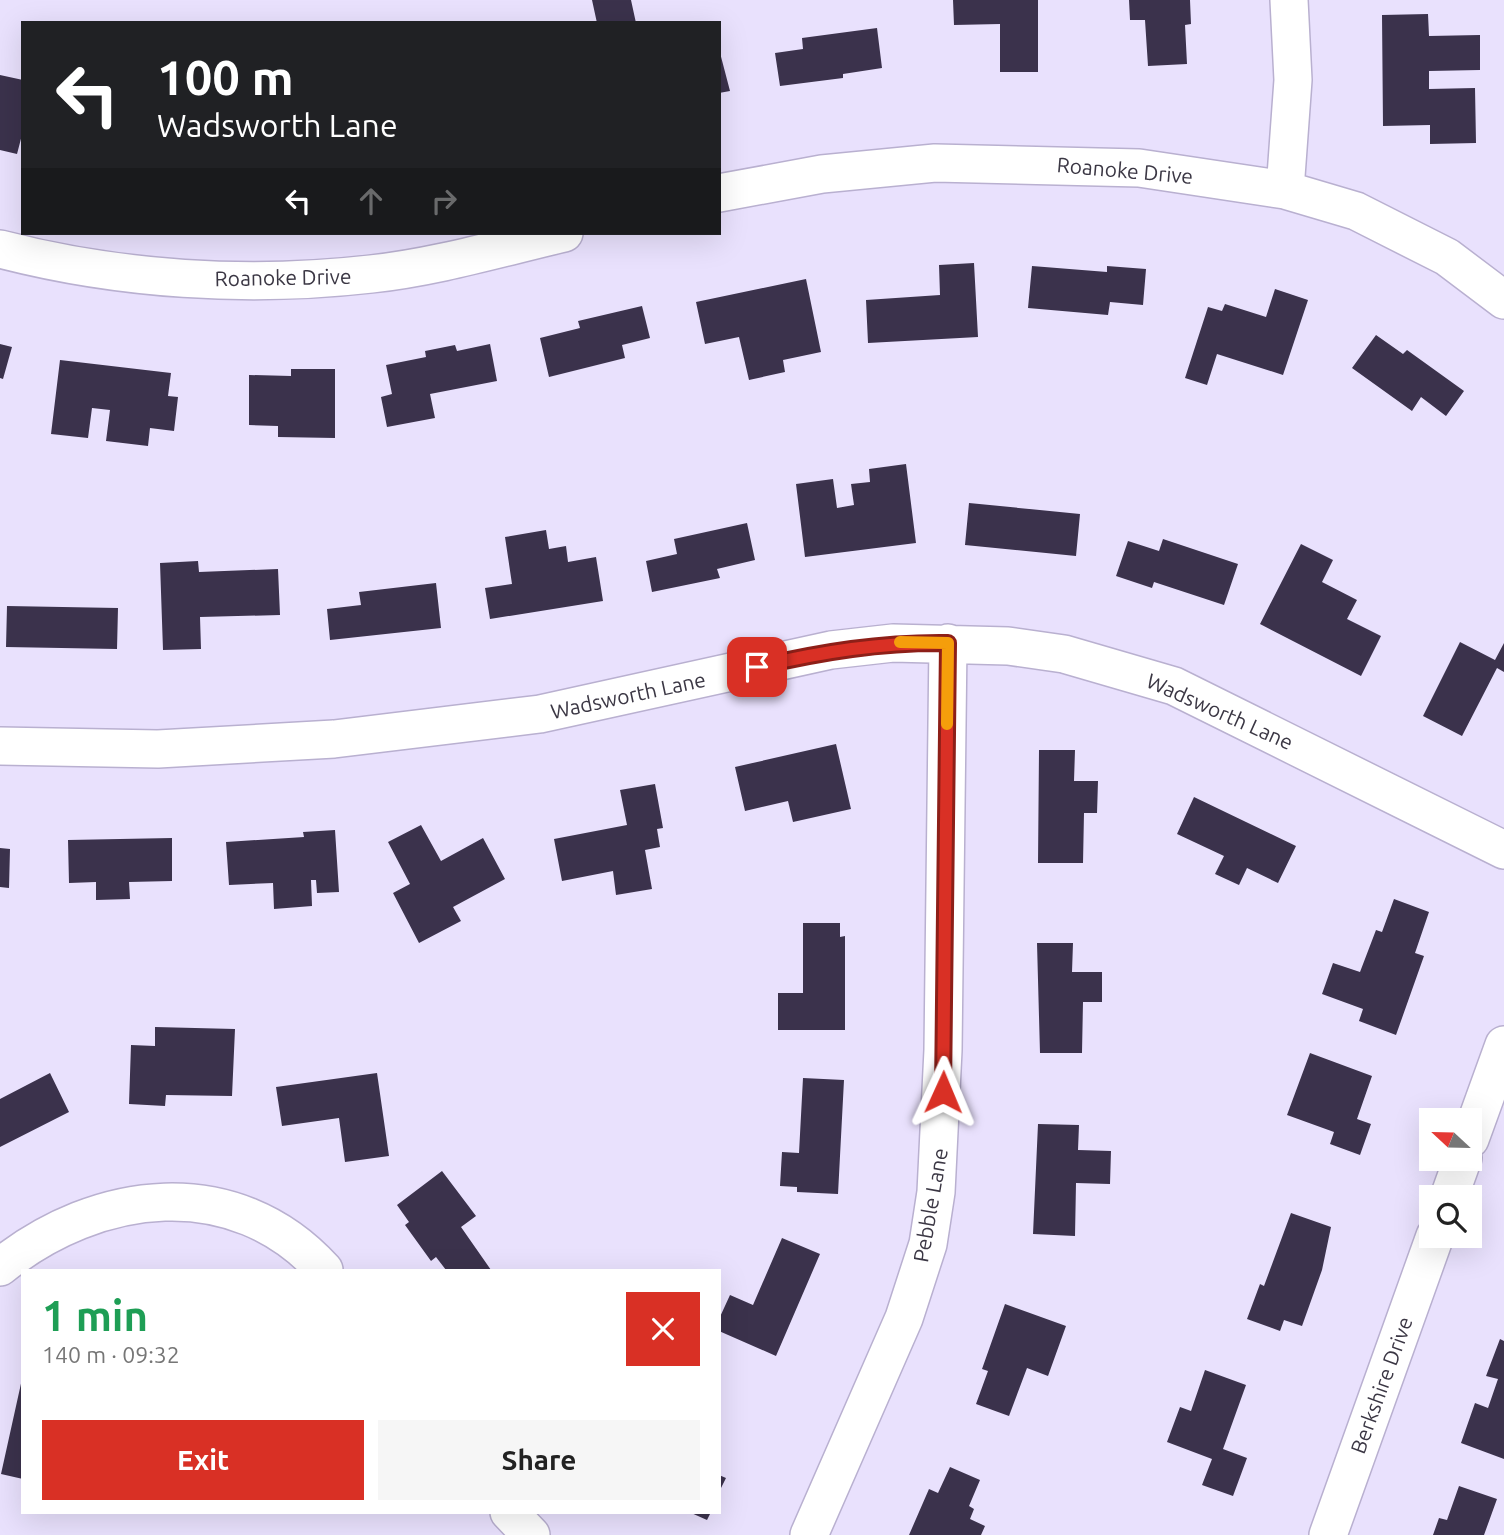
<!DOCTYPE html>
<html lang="en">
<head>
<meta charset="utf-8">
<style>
  :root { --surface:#fff; --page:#f6f6f6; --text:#222; --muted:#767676; --accent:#d93025 }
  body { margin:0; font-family:Ubuntu,sans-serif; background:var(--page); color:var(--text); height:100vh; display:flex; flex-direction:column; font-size:26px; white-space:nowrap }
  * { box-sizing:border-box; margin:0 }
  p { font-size:23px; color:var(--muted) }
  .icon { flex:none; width:38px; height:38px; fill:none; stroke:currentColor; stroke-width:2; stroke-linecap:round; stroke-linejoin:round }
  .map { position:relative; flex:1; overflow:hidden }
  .details { position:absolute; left:21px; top:1269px; width:700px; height:245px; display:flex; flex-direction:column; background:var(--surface); border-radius:0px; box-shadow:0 7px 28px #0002 }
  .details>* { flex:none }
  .top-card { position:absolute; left:21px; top:21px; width:700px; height:214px; border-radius:0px; box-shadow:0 7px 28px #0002; background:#202124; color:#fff; overflow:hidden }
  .needle { width:46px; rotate:292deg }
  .tools { position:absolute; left:1419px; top:1108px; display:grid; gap:14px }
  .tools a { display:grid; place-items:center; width:63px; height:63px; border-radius:0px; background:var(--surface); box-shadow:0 7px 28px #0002; font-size:35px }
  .pin { position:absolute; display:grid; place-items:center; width:60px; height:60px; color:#fff; margin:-30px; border-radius:14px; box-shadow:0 4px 10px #0006 }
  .me { position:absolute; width:77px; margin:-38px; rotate:1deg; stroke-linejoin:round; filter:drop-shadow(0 0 5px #0008) }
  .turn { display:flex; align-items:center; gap:24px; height:147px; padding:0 21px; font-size:32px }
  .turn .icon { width:91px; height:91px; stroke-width:2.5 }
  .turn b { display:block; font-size:49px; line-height:60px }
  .lanes { display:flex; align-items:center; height:66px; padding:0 21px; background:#0003; justify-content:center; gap:35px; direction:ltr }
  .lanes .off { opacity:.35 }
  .round { display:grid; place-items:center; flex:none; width:74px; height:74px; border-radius:0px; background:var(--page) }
  .head { display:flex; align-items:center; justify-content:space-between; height:119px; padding:0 21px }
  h1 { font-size:42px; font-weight:700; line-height:52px; color:#1e9e55 }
  .primary-button { display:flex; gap:14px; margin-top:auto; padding:14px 21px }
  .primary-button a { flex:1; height:80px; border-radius:0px; background:var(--accent); color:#fff; font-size:28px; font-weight:700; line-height:80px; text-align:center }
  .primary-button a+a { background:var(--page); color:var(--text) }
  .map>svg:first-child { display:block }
</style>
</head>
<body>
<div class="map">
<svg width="1504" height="1535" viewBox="0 0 1504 1535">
  <rect width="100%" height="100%" fill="#e9e1fd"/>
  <!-- building -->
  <path fill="#3b324c" d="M592,0H631L636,23H597Z
    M953,0H1038V72H1000V24L954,25Z
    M1129,0H1190L1191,24L1185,25L1187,64L1148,66L1145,20H1130Z
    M1428,14L1429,36L1480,35V70L1429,71V89L1475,88L1476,143L1430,144V125L1383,126L1382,15Z
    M877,28L882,68L843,74V78L780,86L775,53L803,49L802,38Z
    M719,49L730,91L719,93Z
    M0,75L23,80V131L17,154L0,150Z
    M974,263L978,337L868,343L866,300L940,295L939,265Z
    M1032,266L1107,272V266L1146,269L1143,305L1110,302L1108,315L1028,308Z
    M806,279L821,352L783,360L785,372L749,380L739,337L705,344L696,302Z
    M1275,289L1308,300L1283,375L1217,354L1207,385L1185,378L1208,307L1222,311L1225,304L1266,317Z
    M642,306L650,338L622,345L625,358L549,377L540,338L580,328L578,321Z
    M1376,335L1403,354L1407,350L1464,391L1446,416L1421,397L1412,411L1352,368Z
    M0,344L12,347L3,379L0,378Z
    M490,344L497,381L430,394L435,418L387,427L381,397L392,394L386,365L426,357L425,351L455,345L457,351Z
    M60,360L171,373L168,396L178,397L174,431L150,428L148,446L106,441L110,410L92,408L88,438L51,434Z
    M291,369H335V438L278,437V426L249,425V375L291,376Z
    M906,464L916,543L805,557L796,484L833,479L837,508L854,505L851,484L870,482L869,469Z
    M969,503L1080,514L1076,556L965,545Z
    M747,523L755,560L717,569L720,578L652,592L646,561L677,554L674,539Z
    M546,530L549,549L566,546L568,562L596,557L603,601L490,619L485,588L512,584L505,537Z
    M1163,539L1238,564L1224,605L1154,582L1152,588L1116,576L1128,541L1159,551Z
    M1301,544L1333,560L1322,582L1357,600L1347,619L1381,636L1361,676L1260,624Z
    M198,561L199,572L278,569L280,615L200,617L201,649L163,650L160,563Z
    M436,583L441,628L330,640L327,609L361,605L359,592Z
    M7,606L118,608L117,649L6,647Z
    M1460,642L1495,660L1504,643V672L1497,668L1462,736L1423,716Z
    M836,744L851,809L793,822L788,801L745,811L735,767Z
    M1039,750H1075L1074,781H1098L1097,813H1084L1083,863H1038Z
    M655,784L663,828L657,829L660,847L645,850L652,889L616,895L613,871L562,881L554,839L627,825L620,790Z
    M1194,797L1296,846L1278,883L1247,868L1239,885L1215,874L1224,856L1177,834Z
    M421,825L441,861L483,838L505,879L453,907L461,921L419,943L393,893L410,884L388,842Z
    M335,830L339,892L317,893L316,880H311L312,906L274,909L273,883L229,885L226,842L304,837L303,832Z
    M172,838V881L129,882L130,899L96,900V882L69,883L68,840Z
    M0,848L10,849L9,888L0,887Z
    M1394,899L1429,912L1415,953L1424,956L1396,1035L1359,1021L1363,1009L1322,994L1333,963L1360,972L1376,930L1382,932Z
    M803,923H840V937L845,936V1030H778V993H803Z
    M1037,943H1073L1072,972H1102V1002H1083L1082,1053H1040Z
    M155,1027L235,1029L232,1096L166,1095L165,1106L129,1104L131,1045L155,1046Z
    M1310,1053L1372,1076L1357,1119L1371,1124L1360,1155L1330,1144L1334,1132L1287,1115Z
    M50,1073L69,1112L0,1147V1099Z
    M377,1073L389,1156L345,1162L339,1118L282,1126L276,1087Z
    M803,1078L844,1080L838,1194L797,1192V1187L780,1186L782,1152L799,1153Z
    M1038,1124L1079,1125L1078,1150L1111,1151L1110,1184L1076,1183L1075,1236L1033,1234Z
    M442,1171L476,1216L461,1227L491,1270H446L436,1257L431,1261L405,1225L409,1222L397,1205Z
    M1291,1213L1331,1227L1322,1270L1302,1326L1284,1320L1280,1331L1247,1319L1260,1284L1264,1286Z
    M782,1238L820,1254L776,1356L719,1331V1319L730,1295L753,1305Z
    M1005,1304L1066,1326L1048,1376L1027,1368L1009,1416L976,1404L988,1371L982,1369Z
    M1500,1339L1504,1341V1459L1461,1443L1475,1403L1488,1408L1498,1379L1486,1376Z
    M1205,1370L1246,1385L1223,1449L1247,1458L1233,1496L1202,1485L1212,1459L1167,1442L1180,1407L1191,1411Z
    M22,1379H23V1479L1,1474Z
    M950,1467L980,1480L969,1506L974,1509L970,1519L985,1526L981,1535H909L929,1489L938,1493Z
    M719,1475L726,1478L719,1492Z
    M1459,1486L1497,1499L1484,1535H1433L1439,1518L1447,1520Z
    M689,1512H711L707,1520Z"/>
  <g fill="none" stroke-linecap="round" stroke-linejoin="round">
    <defs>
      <path id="minor" d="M1285,190L1293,80L1289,0
        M719,193L822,174L935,163L1139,168L1285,190L1356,211L1447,257L1504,300
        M0,249C119,280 248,288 371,274C436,267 500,248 564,233
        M0,746L158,749L334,739L540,714L831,650L893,643L1008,646L1064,654L1174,686L1504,850
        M1470,1139L1504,1045
        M1449,1197L1463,1158
        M0,1267C97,1189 234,1171 324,1270
        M509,1512L531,1535
        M809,1535L904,1318L928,1244L936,1192L943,1050L948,643
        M1328,1535L1435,1236"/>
    </defs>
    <!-- minor casing -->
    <use href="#minor" stroke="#b9b0d0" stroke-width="40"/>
    <!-- minor -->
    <use href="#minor" stroke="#fff" stroke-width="37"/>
  </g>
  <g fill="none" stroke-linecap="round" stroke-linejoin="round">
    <defs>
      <path id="route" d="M757,667C821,652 882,642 948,643L943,1092"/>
    </defs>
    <!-- route casing -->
    <use href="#route" stroke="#8d1f18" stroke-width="18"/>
    <!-- route -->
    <use href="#route" stroke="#d93025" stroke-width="12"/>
    <!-- slow -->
    <path stroke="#f59e0b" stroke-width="12" d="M900,642L948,643L947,724"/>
  </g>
  <g text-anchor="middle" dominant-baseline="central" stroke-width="7" stroke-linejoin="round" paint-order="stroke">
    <!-- street labels -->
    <g font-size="21" fill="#3b3744" stroke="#fff">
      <text transform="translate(1125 170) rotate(5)">Roanoke Drive</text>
      <text transform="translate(283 277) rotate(-1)">Roanoke Drive</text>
      <text transform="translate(628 695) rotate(-12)">Wadsworth Lane</text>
      <text transform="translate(1220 711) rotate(24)">Wadsworth Lane</text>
      <text transform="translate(930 1205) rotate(-80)">Pebble Lane</text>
      <text transform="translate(1381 1385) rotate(-70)">Berkshire Drive</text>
    </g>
  </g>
</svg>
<div class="tools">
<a><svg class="needle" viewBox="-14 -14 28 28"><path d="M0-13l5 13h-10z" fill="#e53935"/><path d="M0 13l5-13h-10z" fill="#767676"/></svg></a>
<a><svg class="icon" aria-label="search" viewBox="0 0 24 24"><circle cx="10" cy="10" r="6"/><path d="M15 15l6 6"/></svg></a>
</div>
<div class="pin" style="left:757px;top:667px;background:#d93025"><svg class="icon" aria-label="arrive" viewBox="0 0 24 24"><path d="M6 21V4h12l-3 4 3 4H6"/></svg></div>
<svg class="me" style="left:943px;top:1092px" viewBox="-20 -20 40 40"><path d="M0-17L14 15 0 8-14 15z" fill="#d93025" stroke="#fff" stroke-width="4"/></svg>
<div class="top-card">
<div class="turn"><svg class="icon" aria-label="left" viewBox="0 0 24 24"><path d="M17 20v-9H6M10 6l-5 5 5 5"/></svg><div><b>100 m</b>Wadsworth Lane</div></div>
<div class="lanes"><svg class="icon" aria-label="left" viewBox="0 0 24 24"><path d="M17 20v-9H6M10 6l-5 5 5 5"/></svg><svg class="icon off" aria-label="ahead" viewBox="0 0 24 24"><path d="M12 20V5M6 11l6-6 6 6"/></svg><svg class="icon off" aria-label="right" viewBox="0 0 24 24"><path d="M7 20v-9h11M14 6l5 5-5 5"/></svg></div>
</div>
<section class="details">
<div class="head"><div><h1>1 min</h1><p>140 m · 09:32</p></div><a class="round" style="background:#d93025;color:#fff"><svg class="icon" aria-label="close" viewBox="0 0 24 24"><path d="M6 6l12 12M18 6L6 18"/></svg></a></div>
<div class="primary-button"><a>Exit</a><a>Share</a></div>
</section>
</div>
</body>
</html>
